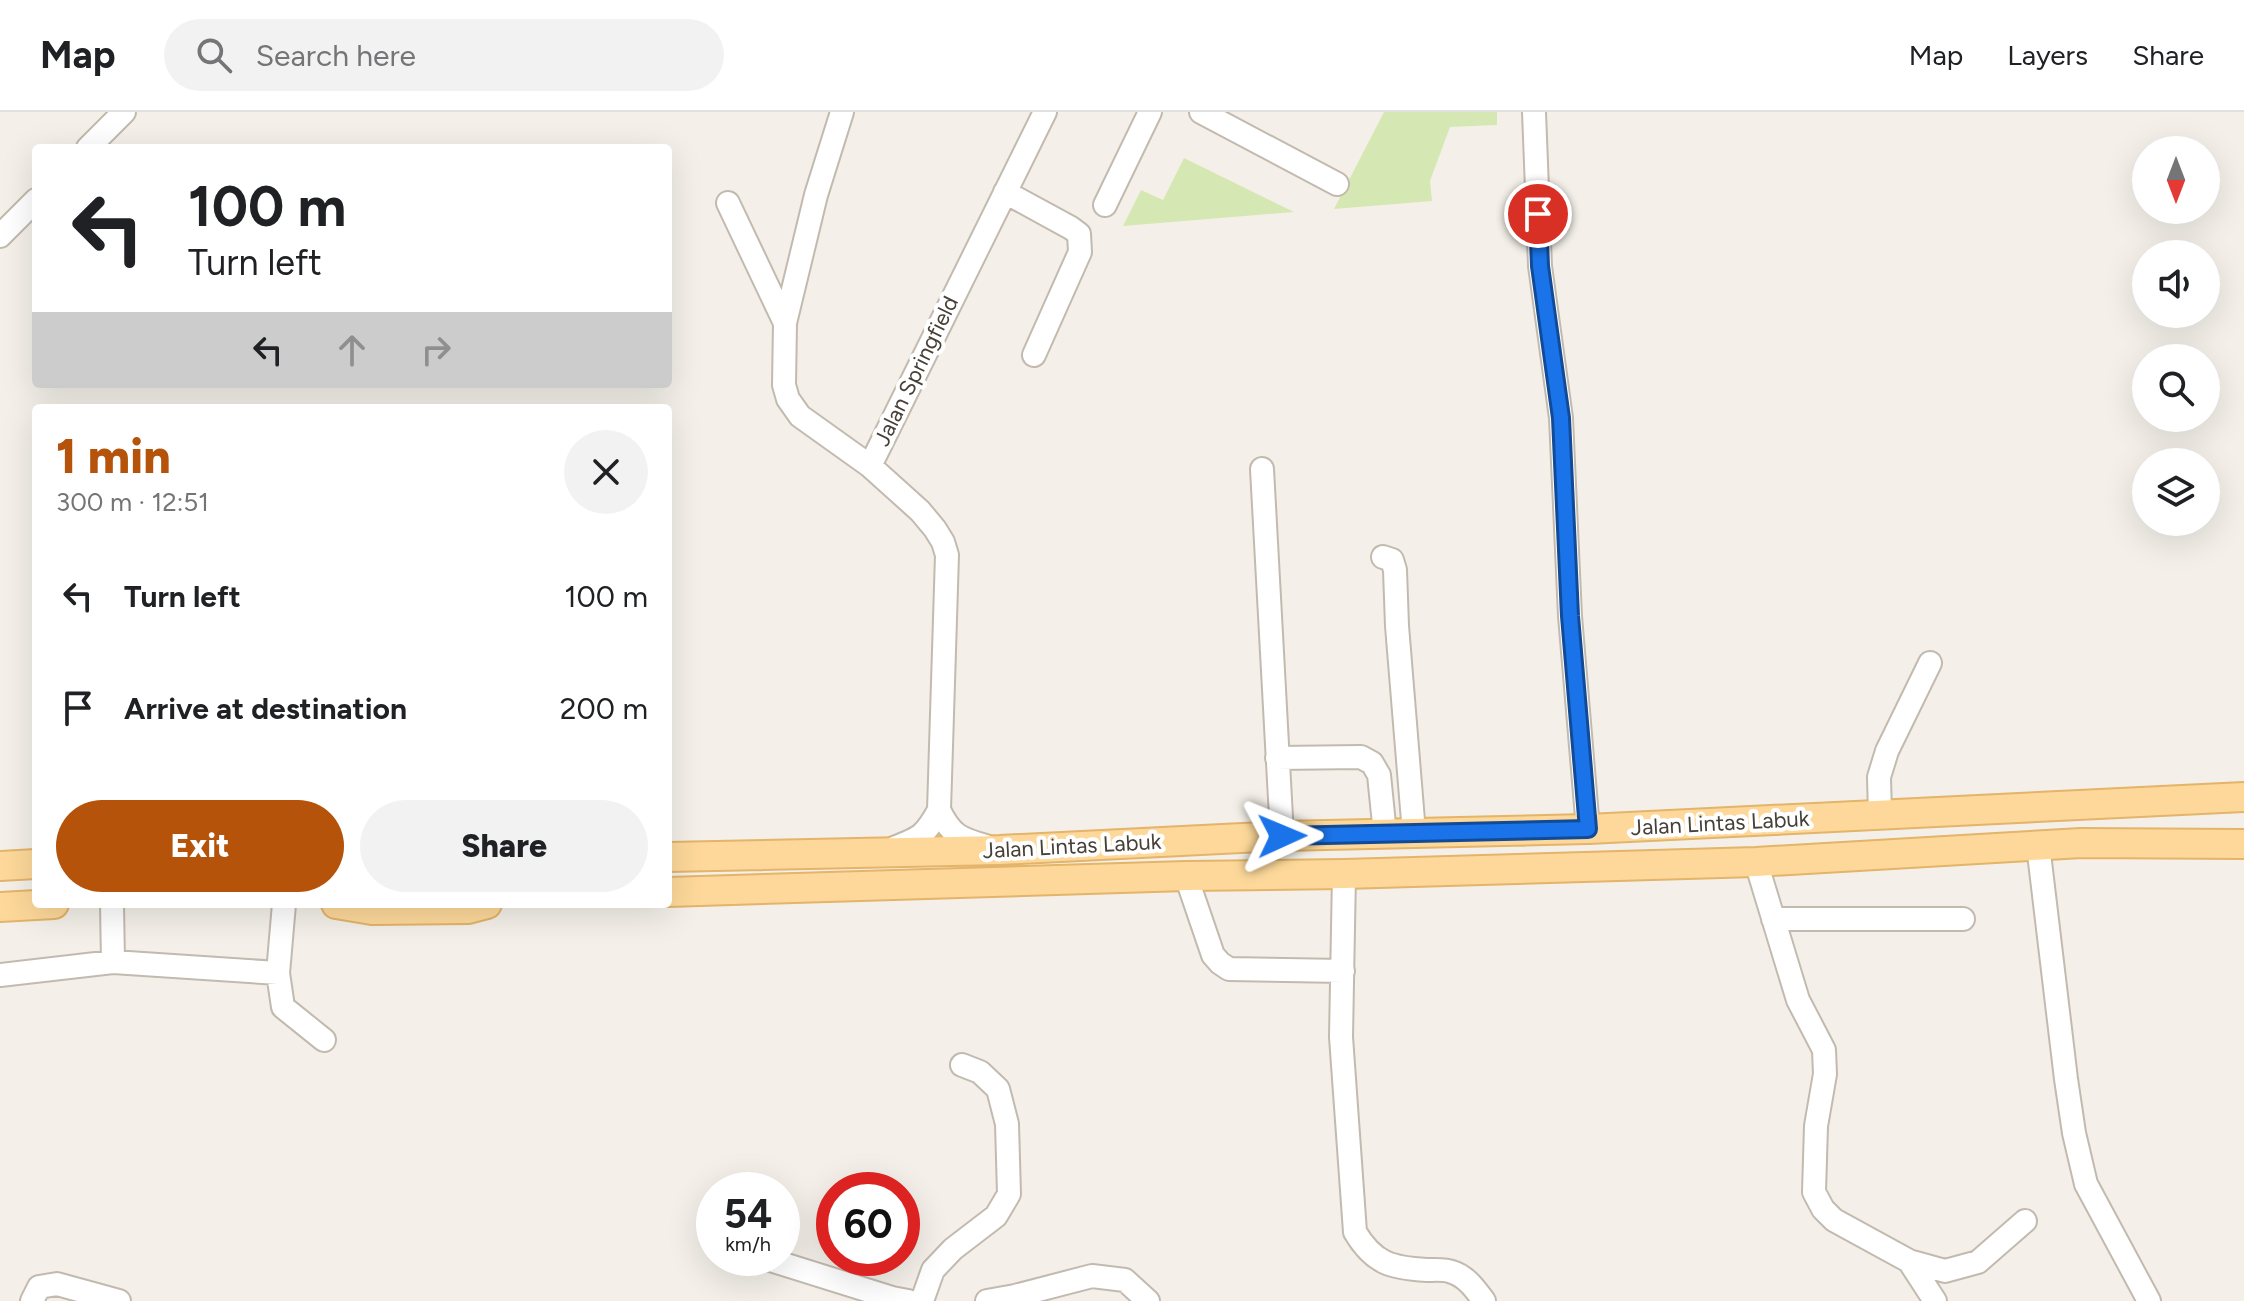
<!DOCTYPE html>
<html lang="en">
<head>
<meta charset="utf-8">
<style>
  :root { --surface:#fff; --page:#f2f2f2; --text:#202124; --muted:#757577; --line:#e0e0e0; --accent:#b45309 }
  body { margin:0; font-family:Figtree,sans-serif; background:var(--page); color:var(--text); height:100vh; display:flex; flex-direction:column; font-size:30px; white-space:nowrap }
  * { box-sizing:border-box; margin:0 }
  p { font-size:26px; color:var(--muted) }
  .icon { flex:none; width:44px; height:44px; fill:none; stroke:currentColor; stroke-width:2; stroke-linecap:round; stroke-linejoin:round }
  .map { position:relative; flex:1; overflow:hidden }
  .sheet { position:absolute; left:32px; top:292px; width:640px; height:504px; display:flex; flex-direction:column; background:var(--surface); border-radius:8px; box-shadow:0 8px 32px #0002 }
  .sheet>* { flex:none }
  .guide { position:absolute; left:32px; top:32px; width:640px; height:244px; border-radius:8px; box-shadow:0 8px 32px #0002; background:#fff; color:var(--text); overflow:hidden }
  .needle { width:52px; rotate:180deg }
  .controls { position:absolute; left:2132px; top:24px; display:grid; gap:16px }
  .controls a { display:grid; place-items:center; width:88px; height:88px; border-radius:50%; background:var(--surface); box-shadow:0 8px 32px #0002; font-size:40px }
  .speed { position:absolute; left:696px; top:1060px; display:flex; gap:16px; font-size:40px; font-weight:700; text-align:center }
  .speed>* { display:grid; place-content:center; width:104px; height:104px; border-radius:50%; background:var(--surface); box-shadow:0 8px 32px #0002; line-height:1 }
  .speed small { font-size:20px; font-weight:400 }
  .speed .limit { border:12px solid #d22; background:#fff; color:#111 }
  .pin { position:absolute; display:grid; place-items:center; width:68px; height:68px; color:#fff; margin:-34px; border:4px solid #fff; border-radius:50%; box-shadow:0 2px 8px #0007 }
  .me { position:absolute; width:88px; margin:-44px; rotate:89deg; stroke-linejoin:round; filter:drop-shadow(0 0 6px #0008) }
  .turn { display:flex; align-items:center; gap:28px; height:168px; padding:0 24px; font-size:36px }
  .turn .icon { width:104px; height:104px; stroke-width:2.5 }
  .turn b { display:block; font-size:56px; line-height:68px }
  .lanes { display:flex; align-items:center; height:76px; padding:0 24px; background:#0003; justify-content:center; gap:40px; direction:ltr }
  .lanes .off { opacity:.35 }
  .round { display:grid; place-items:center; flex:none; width:84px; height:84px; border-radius:42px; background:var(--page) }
  .head { display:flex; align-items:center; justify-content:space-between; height:136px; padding:0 24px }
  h1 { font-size:48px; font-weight:800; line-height:60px; color:var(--accent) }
  .primary-button { display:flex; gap:16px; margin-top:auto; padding:16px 24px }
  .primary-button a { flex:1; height:92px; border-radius:48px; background:var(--accent); color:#fff; font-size:32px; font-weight:800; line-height:92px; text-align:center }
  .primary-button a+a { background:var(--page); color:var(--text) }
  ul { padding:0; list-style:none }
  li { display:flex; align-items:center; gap:24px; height:112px; padding:0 24px }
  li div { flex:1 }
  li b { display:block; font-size:30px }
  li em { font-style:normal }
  header { display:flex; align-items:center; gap:48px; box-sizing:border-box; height:112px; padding:0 40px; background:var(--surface); border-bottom:2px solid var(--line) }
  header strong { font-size:38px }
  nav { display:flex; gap:44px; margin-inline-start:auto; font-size:28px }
  .search { width:560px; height:72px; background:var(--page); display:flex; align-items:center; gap:20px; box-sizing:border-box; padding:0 28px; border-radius:44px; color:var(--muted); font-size:30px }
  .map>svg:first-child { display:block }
</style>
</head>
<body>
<header>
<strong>Map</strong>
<div class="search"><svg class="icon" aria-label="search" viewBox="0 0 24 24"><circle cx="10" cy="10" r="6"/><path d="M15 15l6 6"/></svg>Search here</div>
<nav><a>Map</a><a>Layers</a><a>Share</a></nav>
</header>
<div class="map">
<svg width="2244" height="1189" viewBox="0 0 2244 1189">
  <rect width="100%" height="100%" fill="#f4f0e9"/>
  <!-- green -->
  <path fill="#d5e8b3" d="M1384,0H1497V13L1450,15L1430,69L1432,89L1334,97Z
    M1184,46L1294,100L1123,114L1141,78L1163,88Z"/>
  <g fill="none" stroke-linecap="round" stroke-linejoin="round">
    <defs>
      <path id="minor" d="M842,0L816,83L785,211L784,273L788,287L800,304L870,354L920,399L935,417L943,430L947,443L939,698C925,724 920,726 894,736
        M1201,0L1337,72
        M1534,0L1540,154L1561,306L1570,504L1588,717
        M88,36L124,0
        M1005,80L1071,116L1079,122L1080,140L1034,243
        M728,91L785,211
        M1105,93L1150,0
        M0,124L36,88
        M870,354L1045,0
        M1262,357L1282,724
        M1383,445L1392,448L1395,458L1397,514L1414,721
        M1277,646L1361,645L1372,651L1379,663L1385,722
        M939,698C951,723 960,727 986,734
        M1880,703L1879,665L1887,639L1930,551
        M2038,733L2066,967L2074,1021L2086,1072L2149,1189
        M1756,750L1798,888L1824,938L1825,962L1816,1014L1814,1080L1823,1097L1834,1108L1909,1149L1945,1159L1978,1150L2025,1109
        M1344,762L1341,925L1355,1120C1374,1152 1392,1156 1427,1158C1435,1158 1445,1157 1452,1160C1466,1164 1476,1178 1484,1189
        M1186,764L1213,843L1220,851L1229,857L1343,859
        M112,792L113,850L278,861
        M284,792L278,861L283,895L324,928
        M1773,807H1963
        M0,863L113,850
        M764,1146L892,1186L908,1189
        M1909,1149L1935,1189
        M32,1189L39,1175L57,1172L119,1189
        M922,1189L933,1158L953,1137L996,1104L1009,1082L1007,1012L998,977L980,960L962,953
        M987,1189L1015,1184L1092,1164L1125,1168L1148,1189"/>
      <path id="major" d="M668,745L1000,738L1282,724L1588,717L2244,685
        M0,754L36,752
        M668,780L1186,764L1344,762L1756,750L2081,731L2244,732
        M336,792L372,798L468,797L487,792
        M0,795L54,792"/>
    </defs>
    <!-- minor casing -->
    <use href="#minor" stroke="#c3baaf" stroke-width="26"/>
    <!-- major casing -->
    <use href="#major" stroke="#e3b469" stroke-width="32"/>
    <!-- minor -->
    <use href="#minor" stroke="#fff" stroke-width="22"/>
    <!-- major -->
    <use href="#major" stroke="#fdd89a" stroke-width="28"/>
  </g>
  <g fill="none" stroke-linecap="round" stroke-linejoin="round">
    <defs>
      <path id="route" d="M1282,724L1588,717L1570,504L1561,306L1540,154L1538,102"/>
    </defs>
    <!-- route casing -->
    <use href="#route" stroke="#114b97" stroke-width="20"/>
    <!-- route -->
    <use href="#route" stroke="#1a73e8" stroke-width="14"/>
  </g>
  <g text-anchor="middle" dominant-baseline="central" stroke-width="8" stroke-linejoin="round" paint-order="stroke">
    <!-- street labels -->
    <g font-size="22" fill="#484038" stroke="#fff">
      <text transform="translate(916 259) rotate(-64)">Jalan Springfield</text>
      <text transform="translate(1720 711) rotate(-3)">Jalan Lintas Labuk</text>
      <text transform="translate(1072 734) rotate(-3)">Jalan Lintas Labuk</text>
    </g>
  </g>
</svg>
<div class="controls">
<a><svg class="needle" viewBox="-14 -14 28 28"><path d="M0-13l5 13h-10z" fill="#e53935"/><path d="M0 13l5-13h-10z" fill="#757577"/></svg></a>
<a><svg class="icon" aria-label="sound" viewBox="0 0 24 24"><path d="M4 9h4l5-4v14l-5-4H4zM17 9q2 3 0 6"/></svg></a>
<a><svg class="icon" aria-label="search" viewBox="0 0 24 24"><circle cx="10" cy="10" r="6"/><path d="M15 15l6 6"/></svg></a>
<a><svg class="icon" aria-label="layers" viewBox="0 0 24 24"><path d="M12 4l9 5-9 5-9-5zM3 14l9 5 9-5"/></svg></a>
</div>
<div class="speed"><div>54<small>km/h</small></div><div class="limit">60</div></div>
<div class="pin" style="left:1538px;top:102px;background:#d93025"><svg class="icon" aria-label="arrive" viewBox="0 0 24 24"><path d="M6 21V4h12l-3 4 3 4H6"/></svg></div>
<svg class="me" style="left:1282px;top:724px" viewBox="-20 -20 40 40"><path d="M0-17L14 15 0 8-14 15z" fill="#1a73e8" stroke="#fff" stroke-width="4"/></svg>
<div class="guide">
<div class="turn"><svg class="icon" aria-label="left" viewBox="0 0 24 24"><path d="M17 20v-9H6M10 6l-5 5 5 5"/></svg><div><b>100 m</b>Turn left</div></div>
<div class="lanes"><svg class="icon" aria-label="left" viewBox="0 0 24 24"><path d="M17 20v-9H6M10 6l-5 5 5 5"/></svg><svg class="icon off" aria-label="ahead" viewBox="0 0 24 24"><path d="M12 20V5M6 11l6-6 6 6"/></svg><svg class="icon off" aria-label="right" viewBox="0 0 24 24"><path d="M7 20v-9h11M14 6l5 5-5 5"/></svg></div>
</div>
<section class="sheet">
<div class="head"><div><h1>1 min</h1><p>300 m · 12:51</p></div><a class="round"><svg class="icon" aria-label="close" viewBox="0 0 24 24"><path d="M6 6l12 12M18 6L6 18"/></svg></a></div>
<ul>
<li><svg class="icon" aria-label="left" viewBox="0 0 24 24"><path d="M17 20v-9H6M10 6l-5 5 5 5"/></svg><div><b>Turn left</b></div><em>100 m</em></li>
<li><svg class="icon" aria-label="arrive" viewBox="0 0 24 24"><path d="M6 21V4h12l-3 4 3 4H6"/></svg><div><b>Arrive at destination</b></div><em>200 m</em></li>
</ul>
<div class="primary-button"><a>Exit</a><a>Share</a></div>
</section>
</div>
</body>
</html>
